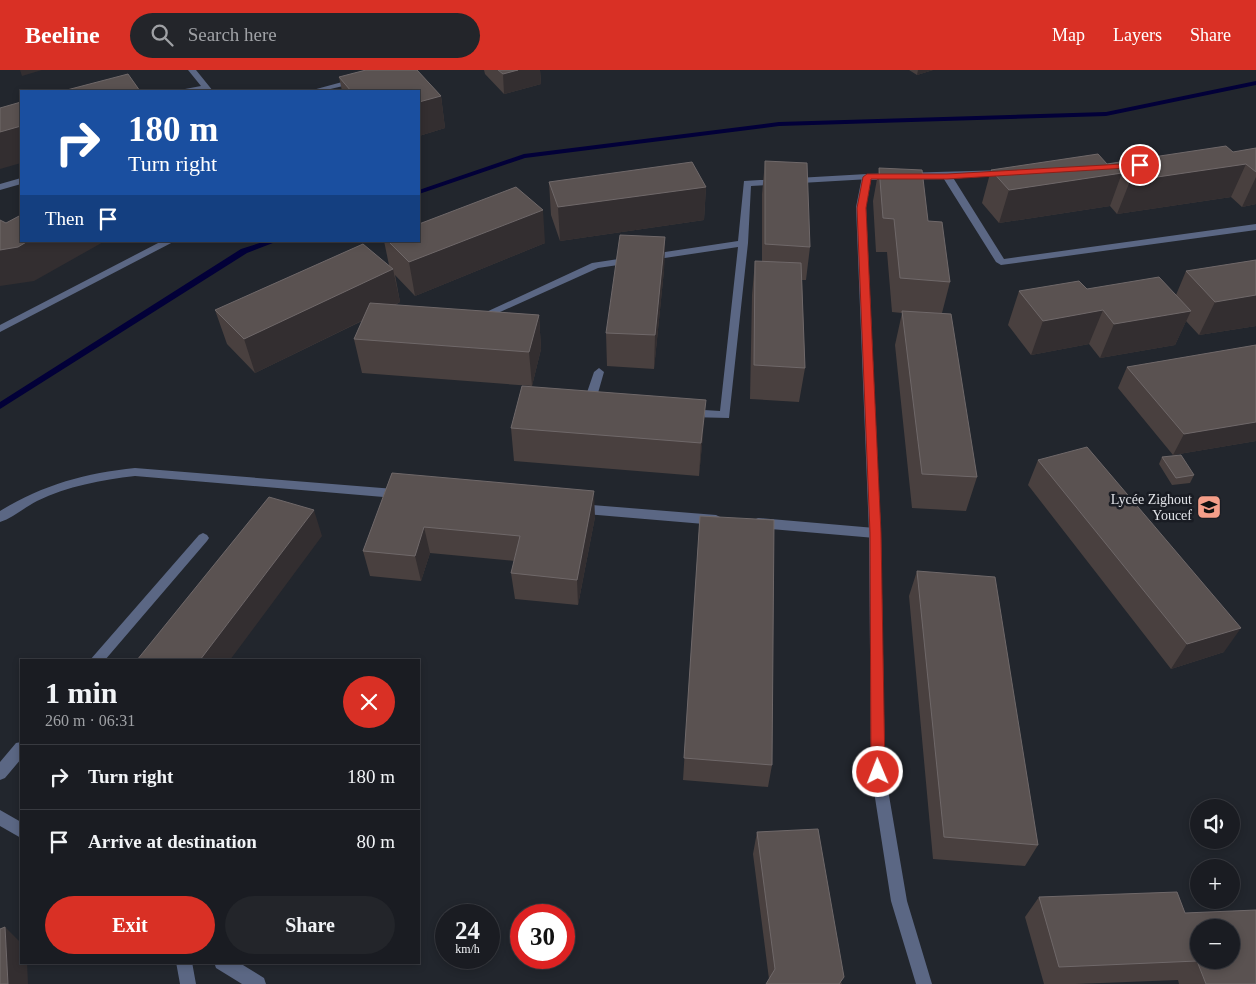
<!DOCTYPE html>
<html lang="en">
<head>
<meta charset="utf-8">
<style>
  :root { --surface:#1a1c22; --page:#23252a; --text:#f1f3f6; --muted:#9fa1a5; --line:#383a40; --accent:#d93025 }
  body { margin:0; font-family:"Times New Roman",serif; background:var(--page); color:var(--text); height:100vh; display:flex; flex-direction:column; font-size:19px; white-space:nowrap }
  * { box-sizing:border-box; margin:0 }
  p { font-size:16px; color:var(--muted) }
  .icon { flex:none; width:28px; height:28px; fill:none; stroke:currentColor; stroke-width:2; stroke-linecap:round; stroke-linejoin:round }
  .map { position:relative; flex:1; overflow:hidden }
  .panel { position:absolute; left:20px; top:589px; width:400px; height:305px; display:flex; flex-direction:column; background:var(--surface); border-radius:0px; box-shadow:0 2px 8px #0003,0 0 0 1px var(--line) }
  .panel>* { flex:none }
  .guide { position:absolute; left:20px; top:20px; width:400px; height:152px; border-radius:0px; box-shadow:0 2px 8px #0003,0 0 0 1px var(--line); background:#1a4fa0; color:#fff; overflow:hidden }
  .buttons { position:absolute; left:1190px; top:729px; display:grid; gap:10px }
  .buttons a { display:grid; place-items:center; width:50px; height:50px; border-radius:50%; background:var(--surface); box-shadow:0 2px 8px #0003,0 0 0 1px var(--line); font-size:25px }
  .speed { position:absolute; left:435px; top:834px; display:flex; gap:10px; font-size:25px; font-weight:700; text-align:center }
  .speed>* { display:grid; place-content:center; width:65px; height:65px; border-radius:50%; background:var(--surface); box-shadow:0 2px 8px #0003,0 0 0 1px var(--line); line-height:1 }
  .speed small { font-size:12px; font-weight:400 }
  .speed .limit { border:8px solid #d22; background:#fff; color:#111 }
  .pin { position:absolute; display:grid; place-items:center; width:42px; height:42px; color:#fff; margin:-21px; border:2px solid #fff; border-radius:50%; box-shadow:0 1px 5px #0007 }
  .me { position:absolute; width:55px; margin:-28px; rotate:359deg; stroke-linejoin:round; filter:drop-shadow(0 0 4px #0008) }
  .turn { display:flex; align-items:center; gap:18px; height:105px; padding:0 25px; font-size:22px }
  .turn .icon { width:65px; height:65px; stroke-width:2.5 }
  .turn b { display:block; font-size:35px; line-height:42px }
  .then { display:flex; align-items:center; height:48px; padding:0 25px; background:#0003; gap:10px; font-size:19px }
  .round { display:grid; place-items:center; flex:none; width:52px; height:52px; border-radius:26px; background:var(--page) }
  .summary { display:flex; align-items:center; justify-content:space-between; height:85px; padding:0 25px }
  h1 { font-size:30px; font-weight:700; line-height:38px }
  .action { display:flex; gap:10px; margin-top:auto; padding:10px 25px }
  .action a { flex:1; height:58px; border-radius:30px; background:var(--accent); color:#fff; font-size:20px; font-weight:700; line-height:58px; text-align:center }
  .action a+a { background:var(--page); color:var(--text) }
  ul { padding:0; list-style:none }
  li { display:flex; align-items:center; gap:15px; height:65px; padding:0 25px; border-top:1px solid var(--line) }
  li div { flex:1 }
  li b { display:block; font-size:19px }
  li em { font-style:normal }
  header { display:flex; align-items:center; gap:30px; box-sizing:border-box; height:70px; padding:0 25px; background:var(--accent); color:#fff }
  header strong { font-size:24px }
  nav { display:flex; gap:28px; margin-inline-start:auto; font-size:18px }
  .search { width:350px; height:45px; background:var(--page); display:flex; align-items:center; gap:12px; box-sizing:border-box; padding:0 18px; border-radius:28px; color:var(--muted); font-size:19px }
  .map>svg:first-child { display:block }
</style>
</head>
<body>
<header>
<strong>Beeline</strong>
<div class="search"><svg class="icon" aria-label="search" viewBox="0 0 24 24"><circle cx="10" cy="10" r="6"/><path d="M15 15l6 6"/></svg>Search here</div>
<nav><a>Map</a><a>Layers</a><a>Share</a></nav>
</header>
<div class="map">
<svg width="1256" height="914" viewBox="0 0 1256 914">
  <rect width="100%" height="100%" fill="#22262d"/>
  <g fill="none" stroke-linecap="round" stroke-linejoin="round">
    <!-- stream -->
    <path fill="#020038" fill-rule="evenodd" d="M1256,11V15L1106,46L779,56L525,88L419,124V120L524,84L779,52L1106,42Z
      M266,171H278L247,183L0,339V332L241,179Z"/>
    <!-- service -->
    <path fill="#5b6784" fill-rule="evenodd" d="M947,103L952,106L1004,189L1256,154V160L1001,195L996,192L942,106Z
      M867,104L872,107L870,109L751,116L748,173L729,348L688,347L682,343L688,339L720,341L738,177L598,198L480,251H472L471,249L592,193L738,171L744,111Z
      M599,298L604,302L594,337L588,341L584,340L582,337L594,302Z
      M203,463L207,465L209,468L207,471L105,590H90L199,465Z
      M21,672V689L5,708L0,710V692L16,673Z
      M176,892H192L196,914H180Z"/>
    <!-- minor -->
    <path fill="#5b6784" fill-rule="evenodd" d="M188,0H196L213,21H184L185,19L201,16Z
      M357,8L361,10L360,12L322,21H309Z
      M1006,100L1011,103L1009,105L947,109L871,110L866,137L881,463L885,702L907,831L932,914H916L891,831L871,702L869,463L856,137L862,107L867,104Z
      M21,108V114L0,120V114Z
      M162,171H175L0,262V255Z"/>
    <!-- tertiary -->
    <path fill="#5b6784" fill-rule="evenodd" d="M135,398L716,445L720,447L722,450L720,453L716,455L135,406C101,410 68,416 37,431C25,437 13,448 0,452V441C42,415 86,403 135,398Z
      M758,448L875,458L879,460L881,463L879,466L875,468L758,458L754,456L752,453L754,450Z
      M0,740L21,752V768L0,756Z
      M214,892H238L264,908L266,914H242L216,898Z"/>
  </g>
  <!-- wall -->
  <path fill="#49403f" d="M366,0H417L441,26L445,58L419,66V21H342L339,7Z
    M484,0H540L541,14L504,24L485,4Z
    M909,0H933L917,5Z
    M1256,78V134L1242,137L1231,127L1117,144L1110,136L999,153L982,133L991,100L1107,94L1233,82Z
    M765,91L810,177L806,210H802L805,298L799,332L750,329L752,225L755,191L762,192V124Z
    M879,98L928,151L950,212L942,243L977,407L966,441L912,438L895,275L902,243L892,242L887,182H876L873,131Z
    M549,112L706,117L704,150L560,171L551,145Z
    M665,167L664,200L654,299L607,296L606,263Z
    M384,171L545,173L415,226L395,205L400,232L395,235L539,245L541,279L532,316L362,303L354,269L362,251L255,303L227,274L215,240L389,195Z
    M1256,190V256L1199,265L1186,251L1175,275L1100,288L1089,274L1031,285L1008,255L1019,221L1087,219L1176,225L1186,201Z
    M1256,275V371L1173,385L1118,318L1127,297Z
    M511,358L703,364L699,406L514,391Z
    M1162,387L1194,405L1190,413L1172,415L1159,394Z
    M1038,390L1224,582L1171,599L1028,415Z
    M392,403L595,447L578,535L515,529L511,503L515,491L430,483L421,511L370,506L363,481Z
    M700,446L772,695L768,717L683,710Z
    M917,501L1038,775L1025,796L933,789L909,526Z
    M757,762L842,914L769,909L753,784Z
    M1039,827L1185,843L1256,914H1179L1178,910L1076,914H1044L1025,847Z"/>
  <!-- shaded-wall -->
  <path fill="#332e30" d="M20,0H42L22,6Z
    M518,0H540L541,14L504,24L503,4Z
    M918,0H933L917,5Z
    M441,26L445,58L419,66V32Z
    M21,56V93L0,99V62Z
    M1246,94L1231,127L1117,144L1130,111Z
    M1122,103L1110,136L999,153L1009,120Z
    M1256,107V134L1242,137Z
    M706,117L704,150L560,171L558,137Z
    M543,140L545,173L415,226L409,192Z
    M665,167L664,200L654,299L655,265Z
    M28,171H105L34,211L0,216V180Z
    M393,199L400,232L255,303L244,269Z
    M1256,225V256L1199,265L1215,232Z
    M1103,240L1089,274L1031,285L1043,251Z
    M1191,241L1175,275L1100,288L1114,254Z
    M539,245L541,279L532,316L529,282Z
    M706,330L703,364L699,406L701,373Z
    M1256,352V371L1173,385L1184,364Z
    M594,421L595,447L578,535L577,510Z
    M314,440L322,466L230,590H200Z
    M424,457L430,483L421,511L415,486Z
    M1241,558L1224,582L1171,599L1187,574Z
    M5,857L21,873V892H27L28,914H8Z"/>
  <!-- building -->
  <path fill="#5a5251" stroke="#6f6869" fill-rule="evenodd" d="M366,0H417L441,26L419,32V21H351L339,7Z
    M498,0H518L503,4Z
    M128,4L140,21H63Z
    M21,32V56L0,62V38Z
    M1226,76L1233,82L1256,78V102L1246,94L1130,111L1122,103L1009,120L991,100L1098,84L1107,94Z
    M765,91L807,93L810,177L765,174Z
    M692,92L706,117L558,137L549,112Z
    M879,98L922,100L928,151L942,152L950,212L900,208L894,149L883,148Z
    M516,117L543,140L409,192L388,171H419V154Z
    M21,145V171H28L18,177L0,180V150L6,153Z
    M620,165L665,167L655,265L606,263Z
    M363,174L393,199L244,269L215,240Z
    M1256,190V225L1215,232L1186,201Z
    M755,191L801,193L805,298L754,295Z
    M1159,207L1191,241L1114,254L1103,240L1043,251L1019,221L1079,211L1087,219Z
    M370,233L539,245L529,282L354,269Z
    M902,241L951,244L977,407L922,404Z
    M1256,275V352L1184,364L1127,297Z
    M522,316L706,330L701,373L511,358Z
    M1087,377L1241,558L1187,574L1038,390Z
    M1181,385L1194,405L1176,408L1162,387Z
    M392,403L594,421L577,510L511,503L520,466L424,457L415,486L363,481Z
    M269,427L314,440L200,590H137Z
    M700,446L774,450L772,695L684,688Z
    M917,501L995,507L1038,775L944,767Z
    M818,759L844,907L839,914H766L775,899L757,762Z
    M1177,822L1185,843L1256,840V914H1206L1197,891L1059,897L1039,827ZM1199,858H1231V890H1199Z
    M5,857L8,914H0V859Z"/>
  <!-- route -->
  <path fill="#d93025" stroke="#8d1f18" d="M1140,93L1144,95L1143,97L947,109H871L866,138L881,463L885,702L883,706L878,708L873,706L871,702L870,463L857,138L863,107L867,104H947Z"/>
  <!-- icons -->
  <defs>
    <symbol id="school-square" viewBox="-11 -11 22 22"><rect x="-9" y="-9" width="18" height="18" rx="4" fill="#f49e89" stroke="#191c23"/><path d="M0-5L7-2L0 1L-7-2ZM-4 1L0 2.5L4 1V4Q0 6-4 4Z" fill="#111"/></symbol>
  </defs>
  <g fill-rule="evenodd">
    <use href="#school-square" x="1195" y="423" width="28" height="28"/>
  </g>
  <g text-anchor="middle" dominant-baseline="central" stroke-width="5" stroke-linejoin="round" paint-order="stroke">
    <!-- poi labels -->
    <g font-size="14" fill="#e1e3e8" stroke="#191c23" text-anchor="end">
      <text x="1192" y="429">Lycée Zighout<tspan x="1192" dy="16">Youcef</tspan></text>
    </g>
  </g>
</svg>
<div class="buttons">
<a><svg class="icon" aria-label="sound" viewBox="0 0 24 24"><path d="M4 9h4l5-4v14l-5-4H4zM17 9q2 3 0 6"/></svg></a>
<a>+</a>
<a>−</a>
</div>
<div class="speed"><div>24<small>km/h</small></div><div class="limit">30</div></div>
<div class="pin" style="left:1140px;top:95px;background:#d93025"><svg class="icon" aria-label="arrive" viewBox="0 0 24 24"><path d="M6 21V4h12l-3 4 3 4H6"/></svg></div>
<svg class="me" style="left:878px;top:702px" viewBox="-20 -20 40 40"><circle r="17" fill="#d93025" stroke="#fff" stroke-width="3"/><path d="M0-11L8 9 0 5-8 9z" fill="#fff"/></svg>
<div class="guide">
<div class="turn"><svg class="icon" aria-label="right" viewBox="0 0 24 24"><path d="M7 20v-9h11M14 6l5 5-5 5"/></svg><div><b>180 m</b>Turn right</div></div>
<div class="then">Then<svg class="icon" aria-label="arrive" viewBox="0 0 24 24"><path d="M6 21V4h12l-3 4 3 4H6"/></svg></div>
</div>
<section class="panel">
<div class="summary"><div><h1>1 min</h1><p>260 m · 06:31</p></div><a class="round" style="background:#d93025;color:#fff"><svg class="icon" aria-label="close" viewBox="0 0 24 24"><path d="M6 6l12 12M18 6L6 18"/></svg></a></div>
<ul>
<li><svg class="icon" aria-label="right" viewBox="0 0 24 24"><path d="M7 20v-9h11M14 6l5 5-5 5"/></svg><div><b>Turn right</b></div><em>180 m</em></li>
<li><svg class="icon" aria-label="arrive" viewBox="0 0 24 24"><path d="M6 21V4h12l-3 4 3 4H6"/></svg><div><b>Arrive at destination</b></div><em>80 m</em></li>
</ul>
<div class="action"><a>Exit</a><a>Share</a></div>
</section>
</div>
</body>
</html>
